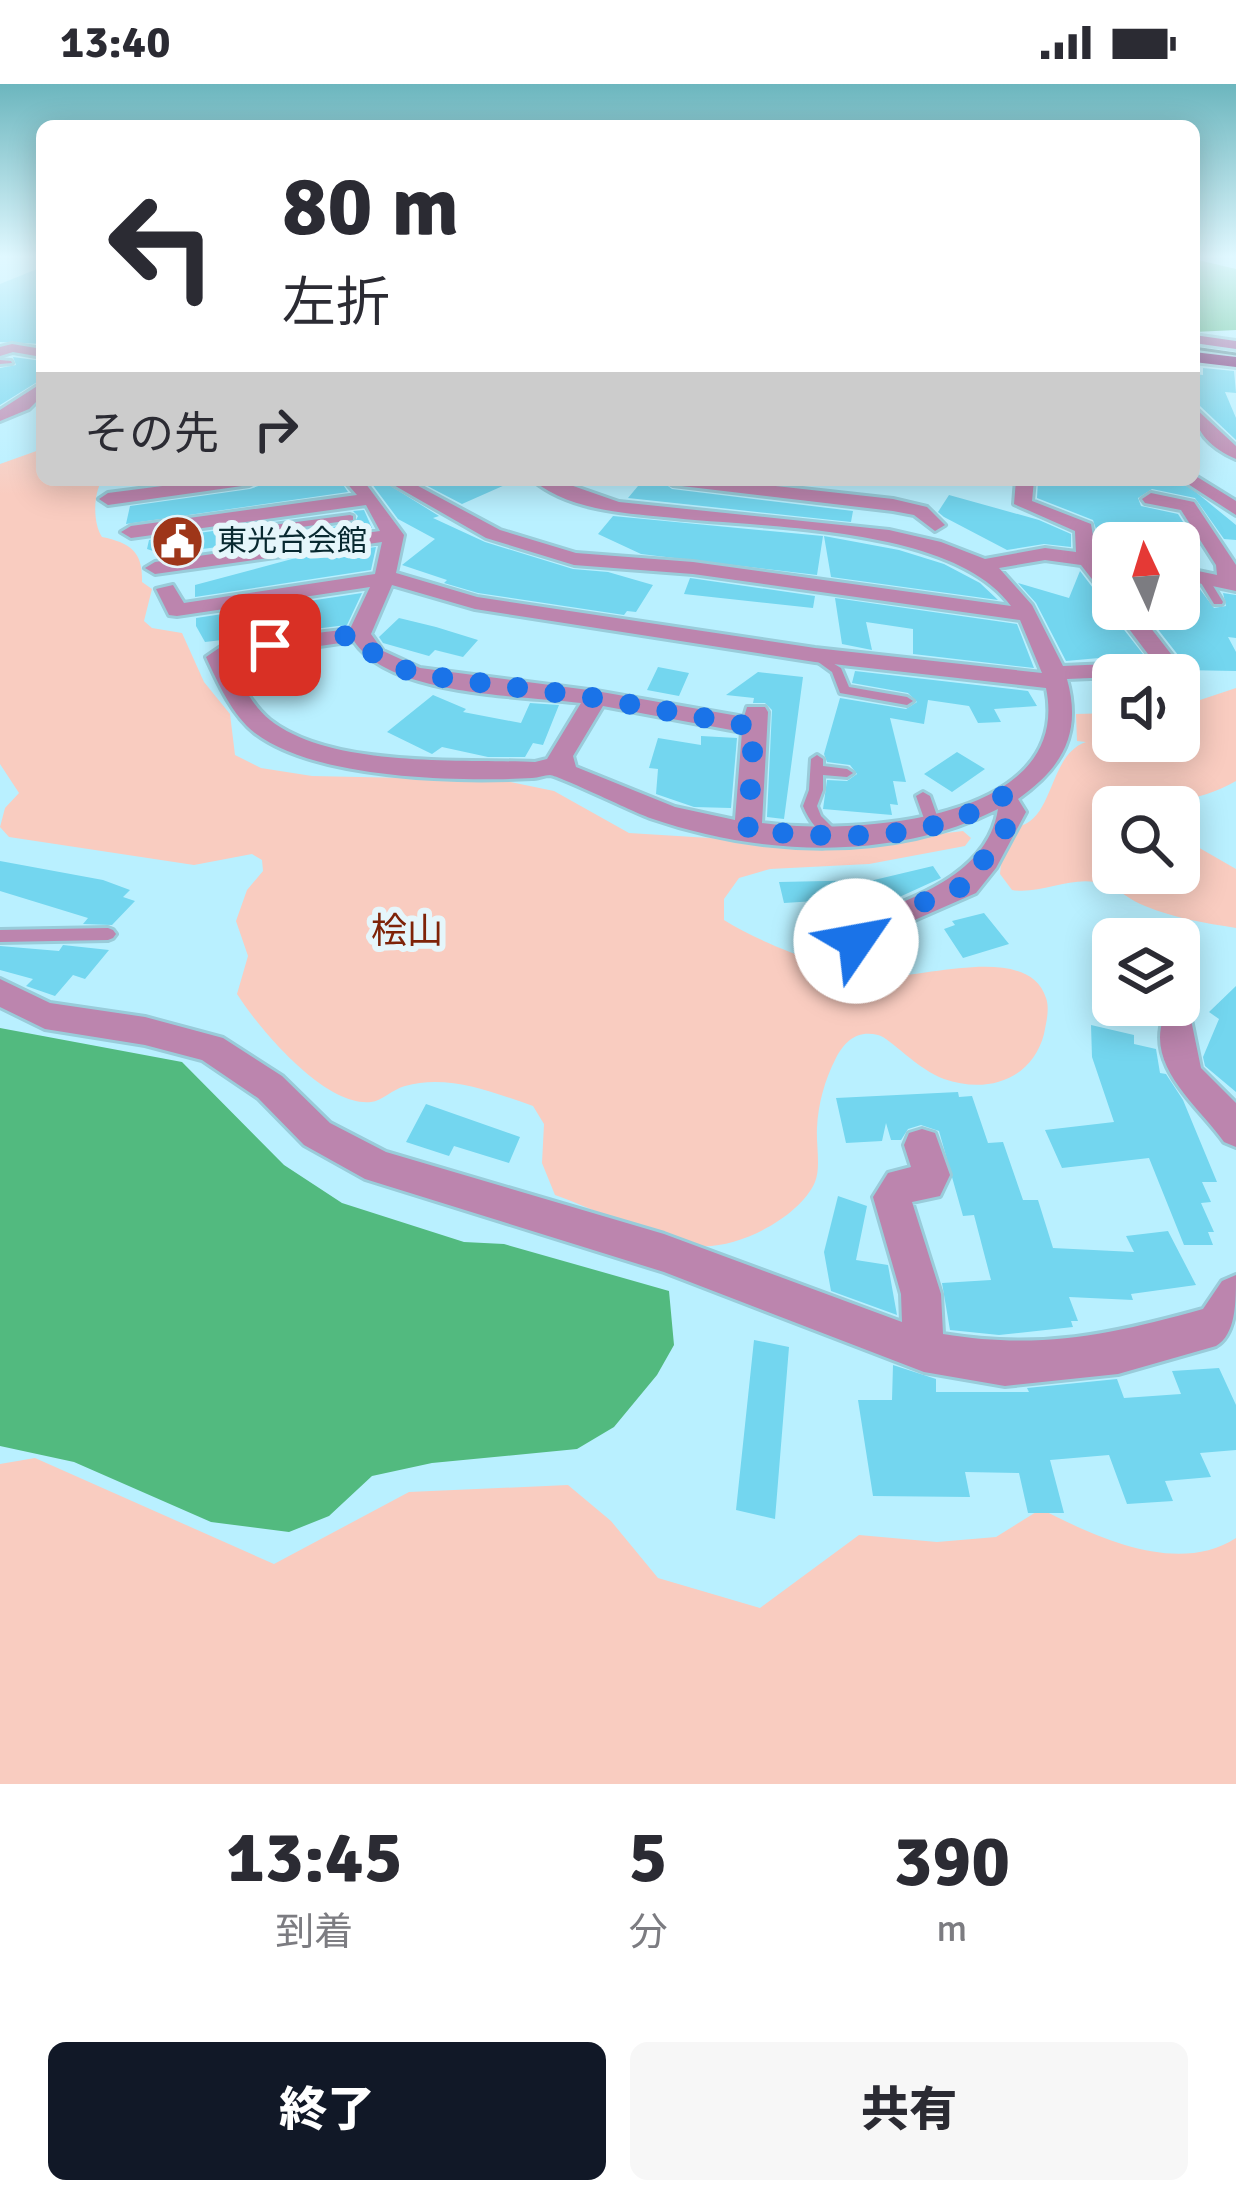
<!DOCTYPE html>
<html lang="ja">
<head>
<meta charset="utf-8">
<style>
  :root { --surface:#fff; --page:#f7f7f7; --text:#2b2b33; --muted:#7c7c81; --accent:#111827 }
  body { margin:0; font-family:Signika,"Noto Sans JP",sans-serif; background:var(--page); color:var(--text); height:100vh; display:flex; flex-direction:column; font-size:45px; white-space:nowrap }
  * { box-sizing:border-box; margin:0 }
  p { font-size:39px; color:var(--muted) }
  .icon { flex:none; width:66px; height:66px; fill:none; stroke:currentColor; stroke-width:2; stroke-linecap:round; stroke-linejoin:round }
  .map { position:relative; height:1700px; overflow:hidden }
  .drawer { display:flex; flex-direction:column; background:var(--surface); flex:1 }
  .drawer>* { flex:none }
  .guide { position:absolute; left:36px; top:36px; width:1164px; height:366px; border-radius:18px; box-shadow:0 6px 30px #0003; background:#fff; color:var(--text); overflow:hidden }
  .needle { width:78px; rotate:356deg }
  .buttons { position:absolute; left:1092px; top:438px; display:grid; gap:24px }
  .buttons a { display:grid; place-items:center; width:108px; height:108px; border-radius:18px; background:var(--surface); box-shadow:0 6px 30px #0003; font-size:60px }
  .pin { position:absolute; display:grid; place-items:center; width:102px; height:102px; color:#fff; margin:-51px; border-radius:24px; box-shadow:0 6px 18px #0006 }
  .me { position:absolute; width:132px; margin:-66px; rotate:57deg; stroke-linejoin:round; filter:drop-shadow(0 0 9px #0008) }
  .turn { display:flex; align-items:center; gap:42px; height:252px; padding:0 48px; font-size:54px }
  .turn .icon { width:156px; height:156px; stroke-width:2.5 }
  .turn b { display:block; font-size:84px; line-height:102px }
  .then { display:flex; align-items:center; height:114px; padding:0 48px; background:#0003; gap:24px; font-size:45px }
  .eta { display:flex; justify-content:space-evenly; align-items:center; height:204px; text-align:center }
  .eta b { font-size:72px; font-weight:800; line-height:84px }
  .cta { display:flex; gap:24px; margin-top:auto; padding:24px 48px }
  .cta a { flex:1; height:138px; border-radius:18px; background:var(--accent); color:#fff; font-size:48px; font-weight:800; line-height:138px; text-align:center }
  .cta a+a { background:var(--page); color:var(--text) }
  .status { display:flex; justify-content:space-between; align-items:center; height:84px; padding:0 60px; background:var(--surface); direction:ltr }
  .status svg { height:33px; fill:currentColor }
  .map>svg:first-child { display:block }
</style>
</head>
<body>
<div class="status"><b>13:40</b><svg viewBox="0 0 49 12"><path d="M0 12V9h3v3zM5 12V6h3v6zM10 12V3h3v9zM15 12V0h3v12zM26 1h20v11H26zM47 4h2v5h-2z"/></svg></div>
<div class="map">
<svg width="1236" height="1700" viewBox="0 0 1236 1700">
  <rect width="100%" height="100%" fill="#b9f0ff"/>
  <!-- green -->
  <path fill="#f9ccc0" d="M42,365V396H102C93,411 93,439 102,453C131,459 143,468 142,498L152,505L144,537L152,544L182,549L204,598L230,630L235,671L261,684L312,692L501,696L554,707L629,749L742,756L882,757L963,747L971,754L965,762L869,780L770,785L739,794L724,815V836C764,861 829,885 876,892C915,898 1028,856 1046,914C1050,925 1046,939 1044,950C1032,996 987,1010 944,995C918,986 889,953 878,951C857,946 845,957 836,974C825,995 818,1020 817,1044C816,1060 821,1084 815,1098C799,1135 731,1169 692,1161C646,1151 599,1127 555,1111L542,1079L544,1040L533,1022C492,1008 448,990 405,1002C393,1005 382,1017 371,1018C325,1023 260,946 237,910L248,872L236,837L247,806L263,787L262,776L252,770L194,781L9,753L0,743L5,724L19,709L0,680V380Z
    M1236,604V697C1199,718 1154,723 1113,723V789H1179V759L1196,762L1236,785V844C1205,839 1174,834 1145,822C1131,817 1119,805 1104,800C1073,790 1042,811 1012,806L1000,790L1002,768L1014,743C1055,740 1047,671 1086,658L1077,657L1076,630L1113,629V657H1179V623Z
    M35,1374L274,1480L409,1408L568,1401L611,1437L658,1494L760,1524L859,1451L937,1458L996,1453L1041,1425C1096,1453 1177,1492 1236,1454V1700H0V1380Z"/>
  <!-- water -->
  <path fill="#52ba7f" d="M1194,175L1236,185V246L1194,248Z
    M0,944L182,978L284,1081L342,1119L464,1158L504,1160L669,1207L674,1261L657,1291L614,1343L577,1365L432,1379L372,1392L329,1432L289,1448L211,1438L74,1378L0,1362Z"/>
  <!-- building -->
  <path fill="#73d6ef" d="M42,183V260L0,258V200Z
    M13,273L42,277V295L0,321V284L16,281Z
    M1203,284L1234,287L1236,309L1225,308L1236,334V356L1198,320L1194,290L1203,291Z
    M276,396H340L348,408L126,440L130,422L250,405Z
    M369,396H381L439,432L433,434L485,458L573,485L608,488L653,501L636,528L627,527L624,531L478,509L444,499L447,496L402,481L435,455L398,435Z
    M416,396H516L462,420Z
    M643,396H660L672,405L853,427L851,438L628,414Z
    M1038,396H1181L1236,441V456L1224,455L1195,414L1152,405L1138,414L1141,422L1178,430L1192,452L1096,445L1093,436L1037,414Z
    M949,411L1039,436L1071,450V463L1044,460L1007,466L944,433L938,428Z
    M364,426L372,444L162,470L147,465L149,456L220,446L218,452L228,457L354,440L358,432L353,427Z
    M613,432L823,452L817,491L641,470L598,450Z
    M824,452L899,466L944,480L980,499L998,516L831,493Z
    M376,463L371,486L195,513V501L292,475Z
    M1080,487L1102,516L1113,519L1110,528L1143,570L1066,577L1036,519L1018,499L1069,514Z
    M690,494L815,512L813,524L684,510Z
    M1179,500L1199,504L1214,524L1226,522L1223,509L1236,511V554L1228,553L1236,568V587L1182,586V576L1142,525H1179Z
    M362,509L347,541L205,558L196,542V534Z
    M835,514L1017,540L1034,584L913,570V545L866,538L872,566L842,560Z
    M399,534L436,543L478,556L463,573L435,566L429,572L383,559L379,553Z
    M320,566V588L301,590V602L254,608L252,590H244V577Z
    M658,583L689,589L679,612L647,606Z
    M855,587L1028,607L1037,622L994,625L1001,638L978,639L969,622L928,616L924,640L890,634L906,698L893,697L898,721L890,720L892,731L823,725L827,696L847,697L857,690L850,681L827,678L824,670L840,614L906,625L917,618L908,609L852,599Z
    M758,588L803,593L784,735L767,733L772,626L765,619H753L754,614L726,611Z
    M433,611L466,625L463,628L521,639L530,619L559,621L543,661L533,659L525,673H488L442,663L432,670L387,648Z
    M701,652L737,654L731,724L694,723L656,710L658,685L649,684L658,654L701,661Z
    M957,668L985,685L952,708L924,690Z
    M0,777L103,796L130,806L123,813L135,817L112,841L83,840L88,834L0,807Z
    M933,782L941,794L873,825L848,827L846,820L817,822L816,817L784,819L779,798L874,796Z
    M984,829L1009,860L963,874L944,845L955,841L952,837Z
    M63,861L109,866L85,895L73,891L55,912L26,902L33,895L0,886V862L59,867Z
    M1236,902V1008L1205,982L1203,973L1219,935L1209,928Z
    M1091,941L1134,951V960L1156,965L1160,989L1166,990L1183,1016L1217,1098H1202L1211,1118L1201,1119L1214,1148H1208L1213,1161H1184L1149,1074L1062,1084L1045,1046L1114,1038L1092,973Z
    M958,1008L959,1013L972,1012L988,1059L1003,1058L1023,1116H1038L1053,1164L1134,1168L1126,1152L1168,1147L1196,1201L1131,1210L1133,1216L1069,1213L1078,1237H1071L1073,1243L999,1251L950,1246L942,1199L991,1196L974,1131L963,1132L939,1047L921,1041L908,1045L901,1056H891L886,1039L882,1057L846,1059L836,1014Z
    M426,1020L520,1053L509,1079L454,1062L449,1072L406,1058Z
    M838,1112L867,1122L856,1176L888,1181L897,1231L831,1207L824,1168Z
    M754,1256L789,1263L775,1435L736,1426Z
    M893,1281L936,1295V1308H1029L1027,1304L1117,1295L1124,1314L1181,1310L1172,1287L1219,1284L1236,1321V1366L1200,1369L1211,1393L1165,1397L1173,1417L1127,1420L1109,1371L1050,1376L1064,1429H1028L1019,1389L965,1388L970,1413L873,1412L858,1316H892Z"/>
  <g fill="none" stroke-linecap="round" stroke-linejoin="round">
    <defs>
      <path id="lane" d="M0,276L11,277L12,279L0,280Z
        M350,431L353,432V436L227,453L222,450L227,447Z
        M1199,492H1207L1223,518L1222,520H1214L1198,494Z
        M816,569L841,584L849,603L907,613L913,617L907,621L840,609L832,588L810,572Z
        M817,671L823,675V682L847,685L853,689L847,693L823,691V706L817,722L821,732L841,752L834,757C819,750 809,737 803,722L809,706L811,675Z
        M923,708L930,712L941,743L939,746L934,748L927,743L916,712Z
        M108,844L113,846L116,850L113,854L108,856L0,858V846Z"/>
      <path id="street" d="M12,260L42,265V273L13,268L0,272V263Z
        M42,299V312L29,325L0,337V326Z
        M1194,323L1236,362V375C1213,365 1194,349 1194,323Z
        M1194,391L1236,417V431L1188,400L1185,396H1194Z
        M209,396H258L249,401L108,421L99,415L108,409Z
        M344,396H363L404,451L396,489L477,513L815,564L1042,589L1020,536L693,490L574,481L486,454L385,396H407L500,446L576,469L693,478L1011,522C952,441 760,444 664,433C621,429 567,425 533,396H556L619,418L889,446L941,458L985,475L1045,464L1076,468L1075,447L1014,420L1016,396H1034L1032,417L1091,440L1096,471L1113,473V483L1104,484L1113,495V515L1106,513L1081,481L1045,476L999,484L1032,521L1063,582L1154,578L1114,525H1136L1178,579L1163,591L1067,595C1082,649 1063,683 1018,715L1026,728L996,784L976,809L878,852L888,856L892,864L888,872L877,876L849,869L840,850L844,842C901,817 987,796 998,725C892,778 760,772 650,734C631,727 560,692 550,691C544,691 538,694 532,694C458,698 315,695 255,649C232,631 218,599 206,573L225,560L350,545L370,503L177,532L169,531L156,505L173,501L184,519L375,490L382,458L155,490L145,484L155,478L380,447L366,421L131,454L121,448L131,442L357,411ZM392,501L475,525L815,578L1046,604C1074,739 851,751 762,739L768,628L765,623H747L744,633L596,607L420,584L383,567L371,550ZM354,557C390,612 518,611 581,619L547,675L535,678C460,675 331,684 270,636C251,621 240,596 229,575ZM603,622L742,648L735,736L675,723L576,683L573,672Z
        M664,396H720L893,415L927,423L945,441L935,447L914,431L893,427L673,401Z
        M1151,409L1194,418L1236,481V507L1179,495V483L1217,491L1216,481L1181,426L1145,419L1142,415Z
        M0,895L50,919L145,933L223,954L282,992L330,1039L386,1068L664,1150L902,1238L901,1210L873,1113L888,1089L911,1083L904,1061L909,1049L922,1045L935,1049L950,1091L940,1112L912,1118L941,1210L943,1250C1040,1266 1110,1251 1203,1225L1222,1197L1236,1191C1236,1219 1236,1250 1216,1262L1118,1290L1005,1302L924,1288L664,1188L365,1095L304,1061L258,1014L202,976L145,961L45,945L0,923Z
        M1178,922L1189,926L1201,984L1236,1019V1063L1224,1058C1198,1021 1140,979 1167,926Z"/>
      <path id="secondary" d="M1194,251L1236,257V265L1194,259Z"/>
      <path id="highway" d="M1194,268L1236,273V283L1194,278Z"/>
    </defs>
    <!-- lane casing -->
    <use href="#lane" stroke="#99ccda" stroke-width="6"/>
    <!-- street casing -->
    <use href="#street" stroke="#99ccda" stroke-width="6"/>
    <!-- secondary casing -->
    <use href="#secondary" stroke="#99ccda" stroke-width="6"/>
    <!-- highway casing -->
    <use href="#highway" stroke="#99ccda" stroke-width="6"/>
    <!-- lane -->
    <use href="#lane" fill="#bc85ae" fill-rule="evenodd"/>
    <!-- street -->
    <use href="#street" fill="#bc85ae" fill-rule="evenodd"/>
    <!-- secondary -->
    <use href="#secondary" fill="#a35493" fill-rule="evenodd"/>
    <!-- highway -->
    <use href="#highway" fill="#741665" fill-rule="evenodd"/>
    <!-- rail -->
    <path stroke="#5a8590" stroke-width="3" d="M1194,264L1236,270"/>
  </g>
  <!-- sky -->
  <linearGradient id="sky" x2="0" y2="1"><stop stop-color="#6cb6be"/><stop offset="0.42" stop-color="#e0f8ff"/><stop offset="1" stop-color="#e0f8ff" stop-opacity="0"/></linearGradient>
  <rect width="1236" height="411" fill="url(#sky)"/>
  <g fill="none" stroke-linecap="round" stroke-linejoin="round">
    <!-- route -->
    <path stroke="#1a73e8" stroke-width="21" stroke-dasharray="0 37.8" d="M270,561L360,550L375,572L415,590L596,614L754,643L748,746C836,754 926,761 1003,712L1011,721L1010,738L966,801L860,844L856,857"/>
  </g>
  <!-- icons -->
  <defs>
    <symbol id="civic-disc" viewBox="-11 -11 22 22"><circle r="9.5" fill="#9e3619" stroke="#e5f6fb"/><path d="M-.6-6.5H3V-4.5H.6V-3L4-1V1h2V6H-6V1h2V-1L-.6-3ZM-1.2 2.5V6h2.4V2.5Z" fill="#fff"/></symbol>
  </defs>
  <g fill-rule="evenodd">
    <use href="#civic-disc" x="148" y="428" width="59" height="59"/>
  </g>
  <g text-anchor="middle" dominant-baseline="central" stroke-width="12" stroke-linejoin="round" paint-order="stroke">
    <!-- far-poi labels -->
    <g font-size="30" fill="#082930" stroke="#e5f6fb" text-anchor="start">
      <text x="217" y="457">東光台会館</text>
    </g>
    <!-- park labels -->
    <g font-size="36" fill="#7e2308" stroke="#e5f6fb">
      <text x="407" y="847">桧山</text>
    </g>
  </g>
</svg>
<div class="buttons">
<a><svg class="needle" viewBox="-14 -14 28 28"><path d="M0-13l5 13h-10z" fill="#e53935"/><path d="M0 13l5-13h-10z" fill="#7c7c81"/></svg></a>
<a><svg class="icon" aria-label="sound" viewBox="0 0 24 24"><path d="M4 9h4l5-4v14l-5-4H4zM17 9q2 3 0 6"/></svg></a>
<a><svg class="icon" aria-label="search" viewBox="0 0 24 24"><circle cx="10" cy="10" r="6"/><path d="M15 15l6 6"/></svg></a>
<a><svg class="icon" aria-label="layers" viewBox="0 0 24 24"><path d="M12 4l9 5-9 5-9-5zM3 14l9 5 9-5"/></svg></a>
</div>
<div class="pin" style="left:270px;top:561px;background:#d93025"><svg class="icon" aria-label="arrive" viewBox="0 0 24 24"><path d="M6 21V4h12l-3 4 3 4H6"/></svg></div>
<svg class="me" style="left:856px;top:857px" viewBox="-20 -20 40 40"><circle r="19" fill="#fff"/><path d="M0-13L10 11 0 6-10 11z" fill="#1a73e8"/></svg>
<div class="guide">
<div class="turn"><svg class="icon" aria-label="left" viewBox="0 0 24 24"><path d="M17 20v-9H6M10 6l-5 5 5 5"/></svg><div><b>80 m</b>左折</div></div>
<div class="then">その先<svg class="icon" aria-label="right" viewBox="0 0 24 24"><path d="M7 20v-9h11M14 6l5 5-5 5"/></svg></div>
</div>
</div>
<section class="drawer">
<div class="eta">
<div><b>13:45</b><p>到着</p></div>
<div><b>5</b><p>分</p></div>
<div><b>390</b><p>m</p></div>
</div>
<div class="cta"><a>終了</a><a>共有</a></div>
</section>
</body>
</html>
